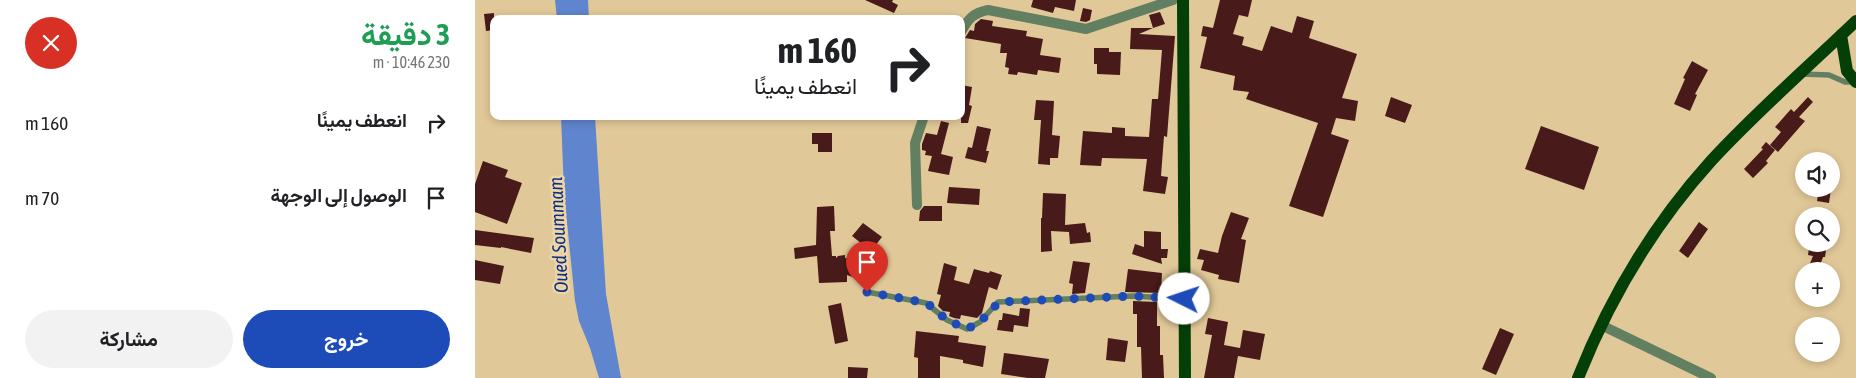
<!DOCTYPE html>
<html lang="ar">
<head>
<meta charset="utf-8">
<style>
  :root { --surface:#fff; --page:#f2f2f2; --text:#202124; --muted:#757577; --accent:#1d4bb8 }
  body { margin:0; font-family:"Asap Condensed",Vazirmatn,sans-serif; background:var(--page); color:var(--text); direction:rtl; height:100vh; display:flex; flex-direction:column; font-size:19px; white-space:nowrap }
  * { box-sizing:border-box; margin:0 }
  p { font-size:16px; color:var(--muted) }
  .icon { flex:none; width:28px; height:28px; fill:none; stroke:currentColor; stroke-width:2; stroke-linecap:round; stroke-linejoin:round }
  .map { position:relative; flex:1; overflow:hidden; direction:ltr }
  .sheet { display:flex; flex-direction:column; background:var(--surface); width:475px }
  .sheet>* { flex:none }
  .banner { position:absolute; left:15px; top:15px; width:475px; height:105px; border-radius:10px; box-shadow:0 2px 8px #0003; direction:rtl; background:#fff; color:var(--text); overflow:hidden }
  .fabs { position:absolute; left:1320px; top:152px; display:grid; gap:10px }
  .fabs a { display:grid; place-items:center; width:45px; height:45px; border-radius:50%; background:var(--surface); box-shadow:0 2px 8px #0003; font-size:25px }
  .pin { position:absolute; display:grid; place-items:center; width:42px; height:42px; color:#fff; margin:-51px -21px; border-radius:50% 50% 50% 0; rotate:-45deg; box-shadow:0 0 5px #0007 }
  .pin .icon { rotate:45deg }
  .me { position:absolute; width:55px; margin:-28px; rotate:274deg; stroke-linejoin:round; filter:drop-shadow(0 0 4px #0008) }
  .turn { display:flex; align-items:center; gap:18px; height:105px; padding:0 25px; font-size:22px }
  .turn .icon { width:65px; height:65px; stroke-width:2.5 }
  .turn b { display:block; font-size:35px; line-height:42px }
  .round { display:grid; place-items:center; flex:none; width:52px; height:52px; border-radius:26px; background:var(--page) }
  .headline { display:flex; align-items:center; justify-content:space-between; height:85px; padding:0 25px }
  h1 { font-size:30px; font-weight:700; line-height:38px; color:#1e9e55 }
  .action { display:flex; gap:10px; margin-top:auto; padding:10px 25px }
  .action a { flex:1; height:58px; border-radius:30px; background:var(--accent); color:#fff; font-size:20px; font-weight:700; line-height:58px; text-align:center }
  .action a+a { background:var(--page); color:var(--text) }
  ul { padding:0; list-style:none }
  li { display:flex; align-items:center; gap:15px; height:75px; padding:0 25px }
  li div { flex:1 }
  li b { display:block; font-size:19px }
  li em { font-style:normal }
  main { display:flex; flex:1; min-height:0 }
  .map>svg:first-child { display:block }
</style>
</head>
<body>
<main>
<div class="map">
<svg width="1381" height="378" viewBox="0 0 1381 378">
  <rect width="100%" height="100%" fill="#e1c898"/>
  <!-- water -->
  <path fill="#6085cf" d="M80,0H113L114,19H82Z
    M86,116H120L131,294L146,378H124L115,348L104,321L100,301L89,193Z"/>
  <!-- building -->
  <path fill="#481b1a" d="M390,0H418L417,2L423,5L419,13Z
    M558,0H601L599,11L580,7L578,13L556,7Z
    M745,0H777L773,17L764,15L758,34L769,37L767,45L787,51L796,26L817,33L822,16L839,21L834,38L882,54L867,98L883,101L880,121L861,118L856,134L874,140L848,217L814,206L843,123L771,99L774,92L758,90L760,76L725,68L732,37L726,36L728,26L738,28Z
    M608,8L617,10L615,20L611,22L605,21Z
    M685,12L690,24L678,28L674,15Z
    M19,13V30L11,31L9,14Z
    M506,19L518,21L517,26L552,31L551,36L568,39L565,55L586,58L584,73L563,70L562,75L543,72L542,75L533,74L534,68L530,67L532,53H525L526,44L490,38L495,30L499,31L500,24Z
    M656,28H678L664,34L700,36L692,137L689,136L686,176L693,177L690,194L668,191L672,159L627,158L626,166L605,165L608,131L637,133V127L650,128V136L674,137L677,99H683L687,50L655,49Z
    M619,48H634V52H646L645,75L622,74V64H619Z
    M1217,61L1233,70L1220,94L1222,95L1215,111L1199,104L1210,79L1208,78Z
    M486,85L497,87L494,105L497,106L493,123H486Z
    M916,97L937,105L930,123L910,116Z
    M1333,97L1338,102L1324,117L1330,121L1303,152L1295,145L1306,132L1300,127L1316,109L1319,112Z
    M561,100L579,101L577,135L585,136L583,158H575V165L563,164L566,120H559Z
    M466,121L474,123L466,154L478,157L474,175L453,171L457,156L450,155L451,151L447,150V144L451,133L462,135Z
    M502,126L516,129L511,151H514L511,163L490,158L493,147L497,148Z
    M1066,126L1124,147L1109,190L1050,169Z
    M337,133H357V152H343V144H337Z
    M1291,142L1300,150L1291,161L1293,163L1278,178L1269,169L1288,149L1286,148Z
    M8,161L33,170L30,177L47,183L32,224L0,212V184Z
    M474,187L505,189L504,205L472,203Z
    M1344,189H1356L1354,203L1342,201Z
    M568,193L591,194L590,225L610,223L612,233L615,232L616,242L595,244L594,232L576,231L577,251L566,252V218H567Z
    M359,206L360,231H355L357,256H361V258L363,256L370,255V258L388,262L386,270L401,275L398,284L372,275V282L344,283L342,256L320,259L319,248L341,245L342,207Z
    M449,206H467V221H444L445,211Z
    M756,212L774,218L766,239L771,240L764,283L743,279L744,275L726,270L729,260L722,259L725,249L743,253L747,236Z
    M1224,222L1233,229L1213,258L1204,251Z
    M388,223L407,237L396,251L377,236Z
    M0,230L59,238L56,253L26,247V248L0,245Z
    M669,231L686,232V249H693L692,258H686L687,264L657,254L660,244L669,247Z
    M1334,248L1351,250L1350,257H1348L1343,271H1332L1338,256L1333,255Z
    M0,260L29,266L25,284L0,280Z
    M598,261L615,263L610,293L597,294L598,284L594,283Z
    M469,263L482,267L479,280L494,284L499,269L514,273L515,271L527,275L522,290L514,287L507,313L502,318L486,315L485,319L479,318L474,316L475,312L468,311L463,306L466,295L462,294Z
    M653,269L687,273L686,293L650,292Z
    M658,301L682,302V326H685V355H688L689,378H667L666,347H662V314H658Z
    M366,303L373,341L360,344L353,306Z
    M545,308L555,309L553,327L539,325L538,332L522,330L524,320H527L528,313L544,316Z
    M733,318L753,322L749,345L765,348L768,330L790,334L785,360L763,356L759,378H729L737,335L730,334Z
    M1025,328L1039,334L1021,375L1007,369Z
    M441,331L484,336L483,342L511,346L508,367L488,363V360L465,356V378H443V358L439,357Z
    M633,338L653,341L650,362L631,360Z
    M529,353L574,359L570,378H553L526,374Z
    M373,367L393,368L392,378H373Z"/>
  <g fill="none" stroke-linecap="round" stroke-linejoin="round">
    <!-- service -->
    <path stroke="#637f62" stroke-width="5.5" d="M1327,74L1354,75L1370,82H1379
      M392,292L451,303L472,320L492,329L505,322L523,302L658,296L709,299"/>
    <!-- minor -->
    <path stroke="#637f62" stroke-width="10" d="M486,32C493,19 498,13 513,10L611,29L698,0
      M442,205L440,143L449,116
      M1126,325L1236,378"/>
    <!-- primary -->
    <path stroke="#033f07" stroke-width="12" d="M708,0L710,378
      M1366,35L1372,71L1381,82
      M1103,378C1134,300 1179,224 1236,161C1281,112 1333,67 1381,21"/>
  </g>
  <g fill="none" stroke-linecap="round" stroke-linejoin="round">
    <!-- route -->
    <path stroke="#1d4bb8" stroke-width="9" stroke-dasharray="0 16.2" d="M392,292L452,303L472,320L492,329L505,322L524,302L658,296L709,299"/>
  </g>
  <g text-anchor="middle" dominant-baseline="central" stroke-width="5" stroke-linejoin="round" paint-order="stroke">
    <!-- water labels -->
    <g font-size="19" font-style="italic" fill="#0b2f85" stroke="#eed5a5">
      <text transform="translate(83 235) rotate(-93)">Oued Soummam</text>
    </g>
  </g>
</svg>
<div class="fabs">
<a><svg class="icon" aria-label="sound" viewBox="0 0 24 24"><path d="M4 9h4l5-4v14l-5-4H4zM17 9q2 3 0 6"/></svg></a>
<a><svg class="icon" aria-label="search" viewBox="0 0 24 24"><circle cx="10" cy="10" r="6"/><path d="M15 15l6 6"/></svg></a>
<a>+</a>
<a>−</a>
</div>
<div class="pin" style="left:392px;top:292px;background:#d93025"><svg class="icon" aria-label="arrive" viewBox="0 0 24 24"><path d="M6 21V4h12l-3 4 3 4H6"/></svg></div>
<svg class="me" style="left:709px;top:299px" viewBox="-20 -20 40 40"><circle r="19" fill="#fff"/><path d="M0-13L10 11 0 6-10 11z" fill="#1d4bb8"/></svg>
<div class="banner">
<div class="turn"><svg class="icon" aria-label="right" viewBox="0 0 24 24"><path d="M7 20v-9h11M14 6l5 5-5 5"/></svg><div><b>160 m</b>انعطف يمينًا</div></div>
</div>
</div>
<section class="sheet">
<div class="headline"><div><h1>3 دقيقة</h1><p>230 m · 10:46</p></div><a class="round" style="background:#d93025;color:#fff"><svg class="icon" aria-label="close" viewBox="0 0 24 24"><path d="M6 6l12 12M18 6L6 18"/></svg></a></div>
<ul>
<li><svg class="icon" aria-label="right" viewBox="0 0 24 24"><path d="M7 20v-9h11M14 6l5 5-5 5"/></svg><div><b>انعطف يمينًا</b></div><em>160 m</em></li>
<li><svg class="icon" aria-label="arrive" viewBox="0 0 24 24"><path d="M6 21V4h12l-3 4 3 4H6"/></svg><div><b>الوصول إلى الوجهة</b></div><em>70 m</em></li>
</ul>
<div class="action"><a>خروج</a><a>مشاركة</a></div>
</section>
</main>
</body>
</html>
